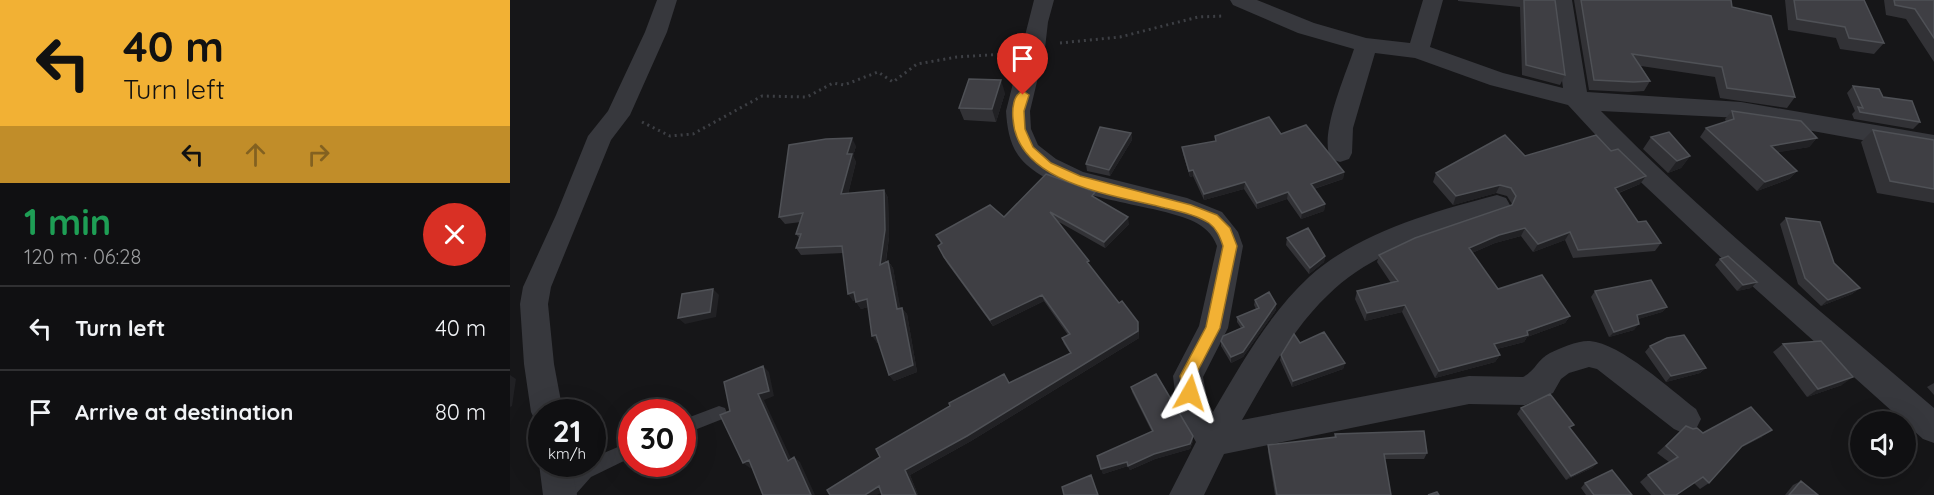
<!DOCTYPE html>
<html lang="en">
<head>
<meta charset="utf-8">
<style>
  :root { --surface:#101012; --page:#1e1e20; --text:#f1f3f6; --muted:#9c9d9f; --line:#303032 }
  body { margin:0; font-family:Quicksand,sans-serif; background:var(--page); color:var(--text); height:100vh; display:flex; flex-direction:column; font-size:22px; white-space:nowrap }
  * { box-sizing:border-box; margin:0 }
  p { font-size:20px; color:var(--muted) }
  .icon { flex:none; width:33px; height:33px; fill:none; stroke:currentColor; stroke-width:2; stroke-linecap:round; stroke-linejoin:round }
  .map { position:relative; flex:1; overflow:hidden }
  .sheet { display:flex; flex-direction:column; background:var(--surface); width:510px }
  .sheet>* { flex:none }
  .banner { background:#f2b134; color:#111; overflow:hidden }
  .controls { position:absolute; left:1340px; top:411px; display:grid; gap:12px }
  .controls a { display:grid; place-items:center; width:66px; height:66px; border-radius:50%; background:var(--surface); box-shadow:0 6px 24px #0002,0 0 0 2px var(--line); font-size:30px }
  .speed { position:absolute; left:18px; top:399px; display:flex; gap:12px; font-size:30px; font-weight:700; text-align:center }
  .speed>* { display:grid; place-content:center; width:78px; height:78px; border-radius:50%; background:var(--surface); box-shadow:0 6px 24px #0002,0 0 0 2px var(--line); line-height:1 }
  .speed small { font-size:15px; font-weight:400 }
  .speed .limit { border:9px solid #d22; background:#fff; color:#111 }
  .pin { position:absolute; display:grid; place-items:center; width:51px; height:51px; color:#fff; margin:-62px -26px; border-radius:50% 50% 50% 0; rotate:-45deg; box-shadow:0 0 6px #0007 }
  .pin .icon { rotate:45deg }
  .me { position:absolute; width:66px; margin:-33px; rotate:6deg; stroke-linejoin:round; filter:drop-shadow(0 0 4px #0008) }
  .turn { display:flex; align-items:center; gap:21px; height:126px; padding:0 24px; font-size:27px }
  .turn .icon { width:78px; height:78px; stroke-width:2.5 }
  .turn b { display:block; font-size:42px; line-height:51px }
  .lanes { display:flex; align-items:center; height:57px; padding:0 24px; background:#0003; justify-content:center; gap:30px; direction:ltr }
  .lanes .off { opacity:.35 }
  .round { display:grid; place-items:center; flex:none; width:63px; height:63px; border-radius:32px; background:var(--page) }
  .summary { display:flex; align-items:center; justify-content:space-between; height:102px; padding:0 24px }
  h1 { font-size:36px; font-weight:700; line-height:45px; color:#1e9e55 }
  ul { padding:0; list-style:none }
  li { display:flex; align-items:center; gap:18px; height:84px; padding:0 24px; border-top:2px solid var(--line) }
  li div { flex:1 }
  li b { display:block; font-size:22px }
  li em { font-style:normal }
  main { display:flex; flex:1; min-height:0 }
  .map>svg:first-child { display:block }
</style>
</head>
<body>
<main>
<section class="sheet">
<div class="banner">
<div class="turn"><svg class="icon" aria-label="left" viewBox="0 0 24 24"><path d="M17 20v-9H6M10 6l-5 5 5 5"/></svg><div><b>40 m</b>Turn left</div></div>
<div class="lanes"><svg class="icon" aria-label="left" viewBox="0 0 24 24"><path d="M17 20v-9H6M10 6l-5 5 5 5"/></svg><svg class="icon off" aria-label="ahead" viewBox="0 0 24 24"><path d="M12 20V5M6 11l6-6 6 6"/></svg><svg class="icon off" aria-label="right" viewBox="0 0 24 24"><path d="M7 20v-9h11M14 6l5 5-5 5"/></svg></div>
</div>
<div class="summary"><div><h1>1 min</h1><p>120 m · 06:28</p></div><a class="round" style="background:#d93025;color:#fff"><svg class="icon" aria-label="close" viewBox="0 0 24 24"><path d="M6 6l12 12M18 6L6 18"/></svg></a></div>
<ul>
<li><svg class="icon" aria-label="left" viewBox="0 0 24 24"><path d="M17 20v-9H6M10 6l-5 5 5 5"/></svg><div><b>Turn left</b></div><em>40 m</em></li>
<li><svg class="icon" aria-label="arrive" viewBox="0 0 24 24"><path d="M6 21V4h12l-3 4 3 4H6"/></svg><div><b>Arrive at destination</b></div><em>80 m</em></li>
</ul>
</section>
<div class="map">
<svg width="1424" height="495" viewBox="0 0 1424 495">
  <rect width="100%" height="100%" fill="#161618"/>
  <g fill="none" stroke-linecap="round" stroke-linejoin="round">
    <!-- path -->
    <path stroke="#3d3f44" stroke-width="3" stroke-dasharray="2 4" stroke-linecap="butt" d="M550,43L610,37L688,17L713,16
      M132,122L160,136L183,134L252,96L297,97L323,83L334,85L368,72L383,82L407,64L447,57L495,54"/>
    <!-- service -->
    <path fill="#37383d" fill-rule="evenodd" d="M209,406L215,408L217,413L215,418L172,435V420Z
      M122,441V457L81,477L65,495H48C54,479 64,464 82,464V458Z"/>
    <!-- minor -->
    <path fill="#37383d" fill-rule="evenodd" d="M147,0H167L157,32L120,115L101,140L41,287L38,304L44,364L53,412H32V424L26,422L21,412L14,364L10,304L13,287L46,215L78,136L98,111L135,32Z
      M524,0H544L538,22L535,48L520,111L521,129L528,145L546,159L573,172L677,198L712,212L728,232L733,246L718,328L693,377L698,404L703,412C730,366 759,314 799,277C847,233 925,211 987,195L996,198L1000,205L996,212C935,232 865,248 818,295C782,329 757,377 732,420L959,376L1013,377C1025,371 1028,359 1040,353C1050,348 1069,340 1080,341C1110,343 1161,390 1186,409L1191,419L1186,429L1175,434L1164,429L1087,369L1079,367L1059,373L1051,379L1043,393L1015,405L959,404L714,454L694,495H659L686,442L667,409L663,376L689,326L707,246C698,222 674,217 651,211C611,201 533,191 508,155C499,142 497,126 496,111Z
      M720,0H747L804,23L856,38L900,43L913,0H933L920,47L993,73L1053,88L1042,0H1062L1077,92L1231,102L1424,135V153L1231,118L1091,111C1195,217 1311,311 1424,408V443L1413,439L1221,267L1118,170L1058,105L980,85L905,58L865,53L843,128L842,153L839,159L830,162L821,159C808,136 836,74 844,49L788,33L723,5Z
      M32,458V464H61L67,495H33L29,464Z"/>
  </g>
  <!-- wall -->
  <path fill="#323236" d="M948,0H1045L1055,75L1050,85L1012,75L1010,7L948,1Z
    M1064,0H1221L1222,7L1285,97L1277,108L1210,98L1205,77L1131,66L1140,81L1134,91L1118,92L1079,90Z
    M1275,0H1354L1374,43L1364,54L1330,49L1326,38L1278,30Z
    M1374,0H1424V62L1396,19L1376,15Z
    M1343,86L1373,97L1410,122L1403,129L1344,119L1342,114L1345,111L1337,93Z
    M495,93L486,122L454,120L449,108Z
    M1222,111L1307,138L1299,147L1268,152L1287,171L1279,179L1247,191L1190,137L1196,128L1216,122L1215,119Z
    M1363,130L1424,140V203L1367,193L1351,142Z
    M621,133L622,140L600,176L577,171L576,164Z
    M771,134L834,172L833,179L804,189L815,204L814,211L791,219L777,199L747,209L734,189L694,200L683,176L680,177L673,154L672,147L705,141V136Z
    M1141,137L1180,156L1171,168L1158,173L1133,149Z
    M346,146L343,156L346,162L338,194L374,190L378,198L379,237L376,262L378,261L383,268L390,308L397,314L407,372L384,381L379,375L369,342L367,343L358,307L351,309L345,300L343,301L333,253L291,255L286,248L289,238L286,234L291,222L275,224L269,217Z
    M1015,156L1130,184L1109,193L1128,222L1151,243L1145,251L1063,258L1055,240L1023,252L1011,236L985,243L962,253L988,289L1060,316L1055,323L1017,337L1014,342L987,349L990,355L985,362L925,378L892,312L855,321L845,299L847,291L881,283L867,262L869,255L1001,205L1002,204L997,196L986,193L943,205L923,182L926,173Z
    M587,199L619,224L595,248L549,222L581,267L629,328V338L461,441L400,475L408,495H372L499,383L560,353L554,344L552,338L558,335L534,301L483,326L437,263L428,246L431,244L426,235L494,217Z
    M1276,218L1324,263L1350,288L1342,294L1311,306L1288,284L1270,224Z
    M777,238L815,256L814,262L799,274L776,245Z
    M1210,259L1241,288L1227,291L1205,265Z
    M1085,291L1157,307L1152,312L1128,319L1124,330L1099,337L1081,297Z
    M745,300L766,310L733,357L721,363L711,346V341L731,328L727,322V317L746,309L744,305Z
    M790,343L835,363L833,369L782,387L770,360L771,355Z
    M1273,344L1332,385L1297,397L1263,352Z
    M1140,346L1196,368L1190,373L1156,382L1135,352Z
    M1424,383V395L1417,387Z
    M621,387L683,436V441L680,449L645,459L620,470L618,466L593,474L587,456L642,432L622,392Z
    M1011,408L1064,425L1060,428L1087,463L1082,468L1056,480L1007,414Z
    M1176,426L1193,433L1252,437L1230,448L1199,483L1190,489L1184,483L1166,495H1141L1130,482L1138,475L1159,462L1147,453Z
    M825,434L917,453L914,459H875L881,495H765L758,451V445L824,437Z
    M1291,481L1308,495H1275L1283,485Z
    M1075,483L1122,495H1076L1071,488Z"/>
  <!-- shaded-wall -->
  <path fill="#212124" d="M491,80L495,93L486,122L482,109Z
    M621,133L622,140L600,176L599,170Z
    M342,138L346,146L343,156L346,162L336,202L331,194L337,154Z
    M1307,138L1299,147L1254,155L1261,146Z
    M1180,156L1171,168L1158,173L1167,161Z
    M683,170V176L680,177L679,171Z
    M1287,171L1279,179L1247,191L1255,182Z
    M834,172L833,179L800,190L801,184Z
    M1136,176L1130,184L1100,196L1105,188Z
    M735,182L734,189L694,200V194Z
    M990,185L986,193L943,205L946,196Z
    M374,190L378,198L379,237L374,273L370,265Z
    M778,192L777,199L747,209V203Z
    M815,204L814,211L791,219L792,213Z
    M618,217L619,224L595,248L594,242Z
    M1015,228L1011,236L985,243L955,256L959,248L989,235Z
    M1060,232L1055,240L1023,252L1028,244Z
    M815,256L814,262L799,274L800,268Z
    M378,261L383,268L392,316L387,309Z
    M1247,282L1241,288L1227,291L1233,285Z
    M1350,288L1342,294L1311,306L1318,300Z
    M203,289L209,295L206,317L175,324L168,318Z
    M344,292L349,299L343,301L338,294Z
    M532,295L534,301L483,326L480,320Z
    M357,299L362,306L351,309L346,302Z
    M766,304V310L733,357L721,363V357Z
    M895,305L892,312L855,321L857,313Z
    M1157,307L1152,312L1122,321L1127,315Z
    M392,308L397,314L407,372L384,381L379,375Z
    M1060,316L1055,323L1017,337L1014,342L979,351L984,344Z
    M628,322L629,338L461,441L400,475L408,495H406L395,470Z
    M1129,324L1124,330L1099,337L1104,332Z
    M366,335L371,341L367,343L362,336Z
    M990,355L985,362L925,378L929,371Z
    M835,363L833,369L782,387L783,381Z
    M253,366L259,372L264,396L254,400L284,465L278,461L248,394Z
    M1196,368L1190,373L1156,382L1161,376Z
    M0,375L6,379L2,406L0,407Z
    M1343,377L1332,385L1297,397L1308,389Z
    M1262,430L1252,437L1223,452L1232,446Z
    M683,436V441L680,449L645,459L620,470L618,466Z
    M284,457L290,462L305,495H301Z
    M239,460L245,465L240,468L233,463Z
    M617,462L618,466L593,474L591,469Z
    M1087,463L1082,468L1056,480L1061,476Z
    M369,486L374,491L367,495H355Z"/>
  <!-- building -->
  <path fill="#3f3f44" stroke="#4f5156" stroke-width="1.5" d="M1014,0H1045L1055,75L1016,65Z
    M1071,0H1221L1222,7L1261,16L1285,97L1217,88L1212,67L1122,54L1140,81L1124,82L1084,80Z
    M1284,0H1354L1374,43L1339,38L1335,27L1287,19Z
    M1384,0H1424V38L1405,9L1385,5Z
    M459,79L491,80L482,109L449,108Z
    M1343,86L1369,89L1373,97L1402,101L1410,122L1350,112L1348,107L1353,108Z
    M1222,111L1291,121L1307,138L1261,146L1287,171L1255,182L1196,128L1224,119Z
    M759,117L771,134L796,125L834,172L801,184L815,204L792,213L778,192L747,203L735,182L694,194L683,170L679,171L672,147L706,141L705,136Z
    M590,127L621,133L599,170L576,164Z
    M1363,130L1424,140V189L1380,181Z
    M1159,132L1180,156L1167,161L1141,137Z
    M995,135L1015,156L1086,135L1101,151L1108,149L1136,176L1105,188L1128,222L1136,221L1151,243L1068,250L1060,232L1028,244L1015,228L989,235L959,248L988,289L1032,275L1060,316L1017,331L1018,335L984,344L990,355L929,371L895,305L857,313L847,291L888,281L869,255L905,238L1002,205L1006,196L1001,188L990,185L946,196L926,173Z
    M342,138L337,154H342L331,194L374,190L375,230L370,265L378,261L387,309L392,308L403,365L379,375L366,335L362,336L357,299L346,302L344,292L338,294L332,246L286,248L291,234H286L293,213L269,217L279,145L316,139Z
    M536,174L585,192L582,196L618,217L594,242L540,212L579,261L577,262L609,303L612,301L628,322V331L457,436L395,470L406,495H372L369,486L355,495H320L317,490L370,457L366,449L440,406L439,403L494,374L499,383L561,353L552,338L560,334L532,295L480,320L434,257L428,246L432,243L426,235L480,205L494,217Z
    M1276,218L1310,222L1324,263L1350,288L1318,300L1295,278Z
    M798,228L815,256L800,268L777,238Z
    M1218,256L1247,282L1233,285L1210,259Z
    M1141,280L1157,307L1127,315L1129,324L1104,332L1085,291Z
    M203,289L200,312L168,318L172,294Z
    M759,292L766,304L733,352L721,357L711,341L713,336L734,327L727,317L749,308L745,300Z
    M814,332L835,363L783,381L771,355L784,334L790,343Z
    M1174,335L1196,368L1161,376L1140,346L1157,338Z
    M1311,341L1343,377L1308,389L1273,344Z
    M253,366L259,391L248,394L278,461L284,457L301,495H253L239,460L233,463L210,415L220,411L214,382Z
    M646,374L683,436L680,444L644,454L618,466L617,462L591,469L587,456L643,431L621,387Z
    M1040,394L1064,425L1059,427L1087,463L1061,476L1011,408Z
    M1241,407L1262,430L1232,446L1199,483L1193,477L1166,495H1155L1138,475L1168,457L1156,446L1176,426L1183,429L1187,428L1193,433Z
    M914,431L917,453L874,454L881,495H767L758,445L826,437L825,434Z
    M1102,470L1122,495H1084L1075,483Z
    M581,475L588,495H554L552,487Z
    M1291,481L1308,495H1279Z
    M927,492L929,495H918Z"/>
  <!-- route -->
  <path fill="#f2b134" stroke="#9d7322" stroke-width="1.5" d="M513,91L519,95L514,111L515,129L523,147L541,163L570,176L681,205L707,215L720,228L727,246L710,328L685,376L688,393L686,398L680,400L675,398L670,376L696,327L713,246C710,237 707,229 699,223C687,215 669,211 655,208C605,195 507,184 503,119C502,110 503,94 513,91Z"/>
</svg>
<div class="controls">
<a><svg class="icon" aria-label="sound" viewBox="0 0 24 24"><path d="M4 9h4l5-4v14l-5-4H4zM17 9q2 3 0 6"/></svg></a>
</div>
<div class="speed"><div>21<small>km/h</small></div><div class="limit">30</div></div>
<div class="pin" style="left:513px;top:95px;background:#d93025"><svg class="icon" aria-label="arrive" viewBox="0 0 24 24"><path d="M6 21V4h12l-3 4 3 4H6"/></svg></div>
<svg class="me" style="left:680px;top:393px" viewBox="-20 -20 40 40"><path d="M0-17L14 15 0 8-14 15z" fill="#f2b134" stroke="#fff" stroke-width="4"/></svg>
</div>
</main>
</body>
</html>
